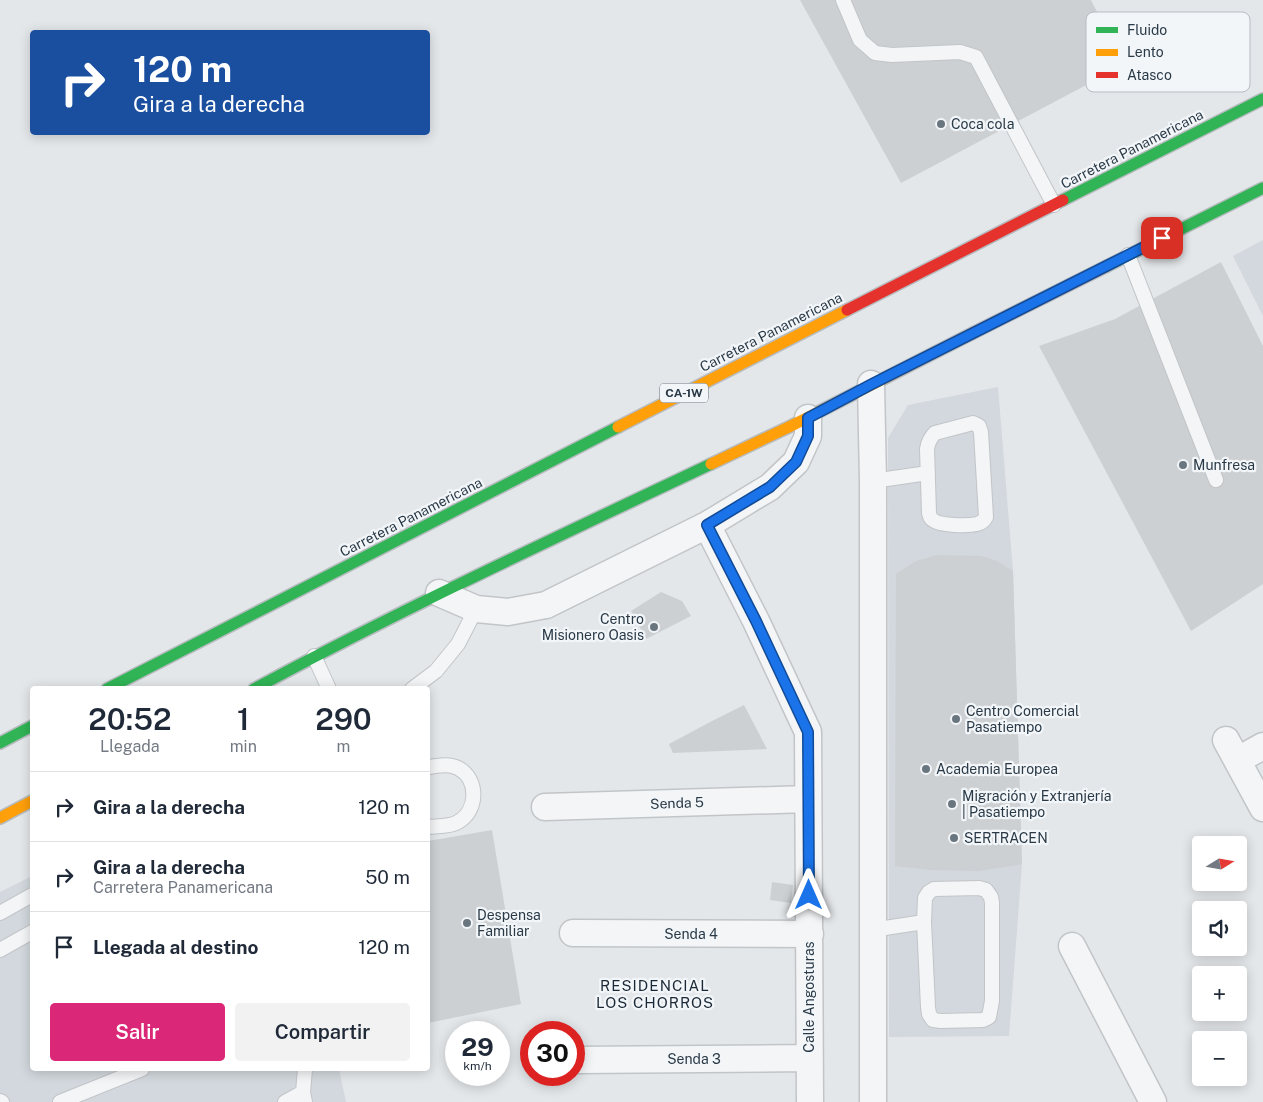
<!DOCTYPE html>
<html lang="es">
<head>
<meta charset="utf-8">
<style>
  :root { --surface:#fff; --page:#f2f2f3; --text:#1f2937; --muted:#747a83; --line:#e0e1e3; --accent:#db2777 }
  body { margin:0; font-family:"Public Sans",sans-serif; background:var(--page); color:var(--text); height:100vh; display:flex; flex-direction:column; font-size:19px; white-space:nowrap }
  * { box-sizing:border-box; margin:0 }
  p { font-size:16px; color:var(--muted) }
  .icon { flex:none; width:28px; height:28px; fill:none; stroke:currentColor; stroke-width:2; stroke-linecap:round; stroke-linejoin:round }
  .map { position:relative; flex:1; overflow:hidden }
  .details { position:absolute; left:30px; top:686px; width:400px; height:385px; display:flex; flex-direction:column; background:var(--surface); border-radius:5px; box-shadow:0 2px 12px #0003 }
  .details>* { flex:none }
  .guide { position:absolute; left:30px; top:30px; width:400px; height:105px; border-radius:5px; box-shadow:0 2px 12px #0003; background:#1a4fa0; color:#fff; overflow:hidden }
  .needle { width:32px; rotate:79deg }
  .buttons { position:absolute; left:1192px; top:836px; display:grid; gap:10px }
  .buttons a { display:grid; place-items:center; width:55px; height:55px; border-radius:5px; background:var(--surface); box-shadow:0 2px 12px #0003; font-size:25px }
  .speed { position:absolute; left:445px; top:1021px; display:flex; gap:10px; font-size:25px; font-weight:700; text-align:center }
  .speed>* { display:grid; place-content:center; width:65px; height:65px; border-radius:50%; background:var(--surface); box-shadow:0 2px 12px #0003; line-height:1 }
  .speed small { font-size:12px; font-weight:400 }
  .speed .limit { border:8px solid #d22; background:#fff; color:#111 }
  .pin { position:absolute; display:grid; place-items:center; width:42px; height:42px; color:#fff; margin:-21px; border-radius:10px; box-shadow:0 2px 8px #0006 }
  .me { position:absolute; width:55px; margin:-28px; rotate:0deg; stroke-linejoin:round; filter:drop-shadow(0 0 4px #0008) }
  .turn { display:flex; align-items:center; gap:18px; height:105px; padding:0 20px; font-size:22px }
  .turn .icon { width:65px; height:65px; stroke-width:2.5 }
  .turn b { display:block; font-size:35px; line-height:42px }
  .eta { display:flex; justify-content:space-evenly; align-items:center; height:85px; text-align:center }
  .eta b { font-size:30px; font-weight:600; line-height:35px }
  .action { display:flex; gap:10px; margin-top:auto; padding:10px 20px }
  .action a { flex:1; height:58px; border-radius:5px; background:var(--accent); color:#fff; font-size:20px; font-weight:600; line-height:58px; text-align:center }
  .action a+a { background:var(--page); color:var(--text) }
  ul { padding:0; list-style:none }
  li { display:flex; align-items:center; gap:15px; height:70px; padding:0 20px; border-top:1px solid var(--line) }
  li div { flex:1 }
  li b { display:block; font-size:19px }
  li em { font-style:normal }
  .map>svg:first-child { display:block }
</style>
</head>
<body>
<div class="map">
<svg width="1263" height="1102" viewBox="0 0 1263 1102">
  <rect width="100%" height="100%" fill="#e4e7ea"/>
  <!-- built -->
  <path fill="#d2d8dd" d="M1263,240V316L1233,256Z
    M998,387L1013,571L1022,864L1009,1036L889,1037L888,438L908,405Z
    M32,876V1069H339L346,1102H0V892Z"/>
  <!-- building -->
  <path fill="#cdd0d2" d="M800,0H1091L1124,65L901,183Z
    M1221,262L1263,346V584L1191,631L1039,346L1115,319Z
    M937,555L981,556L997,561L1013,571L1022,864L979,871L932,870L895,866L896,574L916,561Z
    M661,592L682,601L691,616L646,639L631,611Z
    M744,705L767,749L673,753L669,744L712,721Z
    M492,830L521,1004L428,1023V841Z
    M772,882L793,885L791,903L770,900Z"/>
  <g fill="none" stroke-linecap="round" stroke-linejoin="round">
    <defs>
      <path id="lane" d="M843,0L860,40L875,53L892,55L960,52L976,57L1054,205
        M1128,255L1216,480
        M973,423L979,426L981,432L986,517C984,521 981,523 977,524C968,526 940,526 933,520C930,518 930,517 929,513L927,449C928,442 930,438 935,433Z
        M873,481L928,473
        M314,656L329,689
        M412,689L436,671L458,644L476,609
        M428,767C438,766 448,763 458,768C479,779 478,811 458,822C450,827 437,826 428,827
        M979,888L986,890L991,897L992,903V1001L989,1017L983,1020L941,1021L933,1020L929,1014L928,1007L924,922L925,898L929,892L934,889Z
        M0,913L32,895
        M872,930L924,922
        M0,950L32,932
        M305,1069L303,1092L305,1102
        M0,1101L2,1102
        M60,1102L142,1069
        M285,1102L303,1092"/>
      <path id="street" d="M871,384L873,481V1102
        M707,525L756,621L808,732L810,1102
        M439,593L476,609L508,612L546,605L707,525L770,487L796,462L808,436V418
        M1226,740L1263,808
        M1238,760L1263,746
        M545,807L808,799
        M573,933L810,934
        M1072,946L1153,1102
        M578,1060L809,1058"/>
      <path id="fast" d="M1063,200L1263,99
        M1107,266L1263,188
        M107,689L618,427
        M254,689C404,608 557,537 711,464
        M0,743L32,726"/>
      <path id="slow" d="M618,427L847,310
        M711,464L791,426L973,333
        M0,818L32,801"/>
      <path id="jam" d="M847,310L1063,200
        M973,333L1107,266"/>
    </defs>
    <!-- lane casing -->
    <use href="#lane" stroke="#c2c5c8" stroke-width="16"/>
    <!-- street casing -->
    <use href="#street" stroke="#c2c5c8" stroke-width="29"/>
    <!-- fast casing -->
    <use href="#fast" stroke="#b6bbbf" stroke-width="14"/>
    <!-- slow casing -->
    <use href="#slow" stroke="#b6bbbf" stroke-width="14"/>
    <!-- jam casing -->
    <use href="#jam" stroke="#b6bbbf" stroke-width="14"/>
    <!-- lane -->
    <use href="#lane" stroke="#f4f5f7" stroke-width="14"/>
    <!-- street -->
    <use href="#street" stroke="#f4f5f7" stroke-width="26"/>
    <!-- fast -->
    <use href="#fast" stroke="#30b455" stroke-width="11"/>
    <!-- slow -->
    <use href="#slow" stroke="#ff9f0a" stroke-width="11"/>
    <!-- jam -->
    <use href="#jam" stroke="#e5322d" stroke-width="11"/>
  </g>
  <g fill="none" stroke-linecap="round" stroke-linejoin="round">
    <defs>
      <path id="route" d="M809,895L808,732L756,621L707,525L770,487L796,462L808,436V418L872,384L1162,238"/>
    </defs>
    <!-- route casing -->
    <use href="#route" stroke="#114b97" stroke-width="12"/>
    <!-- route -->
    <use href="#route" stroke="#1a73e8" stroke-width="9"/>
  </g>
  <!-- markers -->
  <g fill="#6a767f" stroke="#f3f6f9" stroke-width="2">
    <circle cx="941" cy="124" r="5"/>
    <circle cx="1183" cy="465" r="5"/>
    <circle cx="654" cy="627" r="5"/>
    <circle cx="956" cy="719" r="5"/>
    <circle cx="926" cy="769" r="5"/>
    <circle cx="952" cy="804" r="5"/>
    <circle cx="954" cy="838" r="5"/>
    <circle cx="467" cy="923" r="5"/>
  </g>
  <g text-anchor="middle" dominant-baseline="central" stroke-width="4.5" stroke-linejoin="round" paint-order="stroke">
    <!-- shield labels -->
    <rect fill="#f3f6f9" stroke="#66727c" stroke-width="1" x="660" y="383.5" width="48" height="19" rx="4"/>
    <g font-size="12" font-weight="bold" fill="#293946">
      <text x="684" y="393">CA-1W</text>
    </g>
    <!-- poi labels -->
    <g font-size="14" fill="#293946" stroke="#f3f6f9" text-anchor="start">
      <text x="951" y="124">Coca cola</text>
      <text x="1193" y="465">Munfresa</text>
      <text x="644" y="619" text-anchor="end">Centro<tspan x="644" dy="16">Misionero Oasis</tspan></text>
      <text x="966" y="711">Centro Comercial<tspan x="966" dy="16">Pasatiempo</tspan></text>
      <text x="936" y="769">Academia Europea</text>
      <text x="962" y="796">Migración y Extranjería<tspan x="962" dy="16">| Pasatiempo</tspan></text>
      <text x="964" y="838">SERTRACEN</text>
      <text x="477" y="915">Despensa<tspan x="477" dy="16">Familiar</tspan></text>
    </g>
    <!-- street labels -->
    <g font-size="14" fill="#293946" stroke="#f3f6f9">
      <text transform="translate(1132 149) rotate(-27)">Carretera Panamericana</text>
      <text transform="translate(771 332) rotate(-27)">Carretera Panamericana</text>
      <text transform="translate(411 517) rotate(-27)">Carretera Panamericana</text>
      <text transform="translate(677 803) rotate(-2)">Senda 5</text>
      <text x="691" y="934">Senda 4</text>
      <text transform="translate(809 997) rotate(-90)">Calle Angosturas</text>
      <text x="694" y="1059">Senda 3</text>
    </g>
    <!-- neighbourhood labels -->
    <g font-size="15" letter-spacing="1" fill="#1b2937" stroke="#f3f6f9">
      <text x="655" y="985">RESIDENCIAL<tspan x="655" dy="17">LOS CHORROS</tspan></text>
    </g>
  </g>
  <!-- legend -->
  <rect x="1086" y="12" width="164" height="80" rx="8" fill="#f3f6f9" stroke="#b6bdc3" stroke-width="1"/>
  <rect x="1096" y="27" width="22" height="6" fill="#30b455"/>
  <rect x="1096" y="49" width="22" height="7" fill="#ff9f0a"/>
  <rect x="1096" y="72" width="22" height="6" fill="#e5322d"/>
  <g font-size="14" fill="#293946">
    <text x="1127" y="35">Fluido</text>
    <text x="1127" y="57">Lento</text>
    <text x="1127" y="80">Atasco</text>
  </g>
</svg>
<div class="buttons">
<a><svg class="needle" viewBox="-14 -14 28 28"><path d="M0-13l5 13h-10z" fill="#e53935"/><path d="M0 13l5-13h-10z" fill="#747a83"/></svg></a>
<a><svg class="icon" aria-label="sound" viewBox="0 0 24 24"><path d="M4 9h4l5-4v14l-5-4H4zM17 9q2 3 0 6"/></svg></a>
<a>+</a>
<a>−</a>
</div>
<div class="speed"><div>29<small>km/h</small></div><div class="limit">30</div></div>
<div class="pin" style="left:1162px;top:238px;background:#d93025"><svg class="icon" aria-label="arrive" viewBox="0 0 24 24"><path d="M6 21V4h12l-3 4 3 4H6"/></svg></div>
<svg class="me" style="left:809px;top:895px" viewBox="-20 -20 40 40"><path d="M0-17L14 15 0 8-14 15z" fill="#1a73e8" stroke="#fff" stroke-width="4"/></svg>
<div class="guide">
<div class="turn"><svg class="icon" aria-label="right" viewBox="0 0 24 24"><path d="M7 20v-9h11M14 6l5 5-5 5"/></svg><div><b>120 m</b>Gira a la derecha</div></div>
</div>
<section class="details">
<div class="eta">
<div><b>20:52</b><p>Llegada</p></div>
<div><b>1</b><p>min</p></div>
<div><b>290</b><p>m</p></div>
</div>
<ul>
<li><svg class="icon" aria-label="right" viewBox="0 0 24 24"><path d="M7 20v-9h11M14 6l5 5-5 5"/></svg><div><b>Gira a la derecha</b></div><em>120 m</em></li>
<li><svg class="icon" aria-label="right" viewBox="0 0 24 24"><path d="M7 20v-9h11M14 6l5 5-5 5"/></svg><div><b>Gira a la derecha</b><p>Carretera Panamericana</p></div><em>50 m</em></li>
<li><svg class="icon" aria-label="arrive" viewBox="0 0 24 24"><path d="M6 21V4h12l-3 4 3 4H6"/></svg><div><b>Llegada al destino</b></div><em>120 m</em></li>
</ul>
<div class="action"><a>Salir</a><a>Compartir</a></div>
</section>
</div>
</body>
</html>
